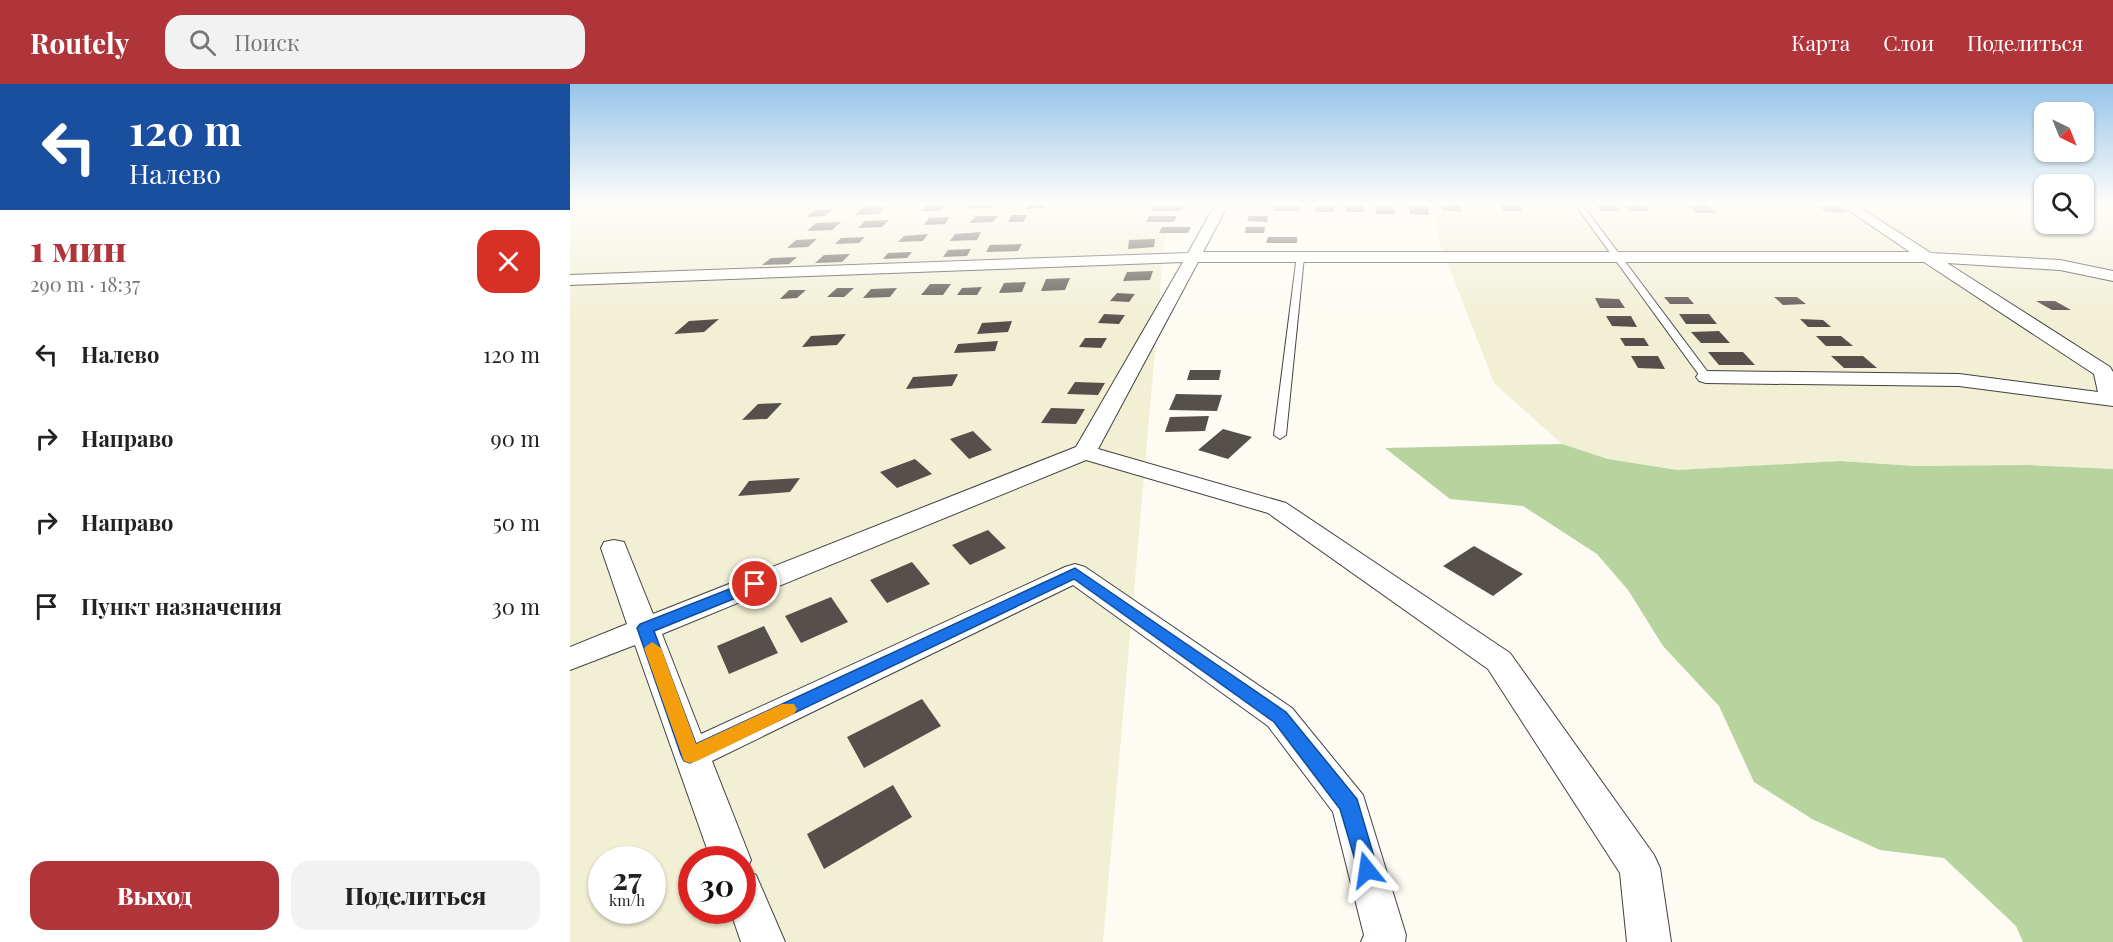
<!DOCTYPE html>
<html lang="ru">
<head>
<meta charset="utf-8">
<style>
  :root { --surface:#fff; --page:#f2f2f2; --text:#222; --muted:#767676; --accent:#b0353b }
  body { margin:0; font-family:"Playfair Display",serif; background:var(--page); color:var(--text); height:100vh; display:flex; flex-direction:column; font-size:22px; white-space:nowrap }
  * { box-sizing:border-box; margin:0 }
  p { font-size:20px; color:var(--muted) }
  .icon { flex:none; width:33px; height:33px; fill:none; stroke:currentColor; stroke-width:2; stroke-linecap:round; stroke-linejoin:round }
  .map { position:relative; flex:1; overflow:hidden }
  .details { display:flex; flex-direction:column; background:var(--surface); width:570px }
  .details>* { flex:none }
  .guide { background:#1a4fa0; color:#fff; overflow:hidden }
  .needle { width:39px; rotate:137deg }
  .tools { position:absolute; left:1464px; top:18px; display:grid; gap:12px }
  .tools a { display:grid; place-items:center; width:60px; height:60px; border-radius:12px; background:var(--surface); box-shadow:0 2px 4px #0004; font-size:30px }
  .speed { position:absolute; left:18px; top:762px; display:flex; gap:12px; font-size:30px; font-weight:700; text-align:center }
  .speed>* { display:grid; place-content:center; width:78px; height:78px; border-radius:50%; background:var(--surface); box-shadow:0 2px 4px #0004; line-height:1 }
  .speed small { font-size:15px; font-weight:400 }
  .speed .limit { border:9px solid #d22; background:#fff; color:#111 }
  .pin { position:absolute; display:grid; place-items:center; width:51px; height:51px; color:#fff; margin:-26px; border:3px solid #fff; border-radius:50%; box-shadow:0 2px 6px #0007 }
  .me { position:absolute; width:66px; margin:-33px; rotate:345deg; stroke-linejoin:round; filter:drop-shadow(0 0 4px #0008) }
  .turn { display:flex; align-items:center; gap:21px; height:126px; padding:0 30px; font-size:27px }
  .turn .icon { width:78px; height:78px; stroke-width:2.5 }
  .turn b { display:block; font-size:42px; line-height:51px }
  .round { display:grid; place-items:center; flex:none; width:63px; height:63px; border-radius:18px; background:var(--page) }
  .head { display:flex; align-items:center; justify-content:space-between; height:102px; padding:0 30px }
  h1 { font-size:36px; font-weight:800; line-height:45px; color:var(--accent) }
  .action { display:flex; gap:12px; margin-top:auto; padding:12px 30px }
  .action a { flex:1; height:69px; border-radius:18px; background:var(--accent); color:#fff; font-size:24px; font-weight:800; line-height:69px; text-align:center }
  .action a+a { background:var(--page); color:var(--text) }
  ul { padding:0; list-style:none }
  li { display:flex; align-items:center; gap:18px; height:84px; padding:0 30px }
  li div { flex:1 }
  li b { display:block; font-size:22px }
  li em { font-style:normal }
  header { display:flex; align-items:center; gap:36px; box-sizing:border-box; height:84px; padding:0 30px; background:var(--accent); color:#fff }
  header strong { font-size:28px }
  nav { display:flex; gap:33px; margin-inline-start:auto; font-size:21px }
  .search { width:420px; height:54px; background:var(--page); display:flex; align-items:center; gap:15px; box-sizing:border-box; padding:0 21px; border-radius:18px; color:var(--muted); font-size:22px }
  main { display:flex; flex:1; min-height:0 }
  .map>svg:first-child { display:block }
</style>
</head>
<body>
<header>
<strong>Routely</strong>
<div class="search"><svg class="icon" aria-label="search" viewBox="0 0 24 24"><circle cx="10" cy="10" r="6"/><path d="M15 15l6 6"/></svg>Поиск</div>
<nav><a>Карта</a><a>Слои</a><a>Поделиться</a></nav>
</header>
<main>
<section class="details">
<div class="guide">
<div class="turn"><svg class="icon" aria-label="left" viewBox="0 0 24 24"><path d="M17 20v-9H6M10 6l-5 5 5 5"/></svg><div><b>120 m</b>Налево</div></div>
</div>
<div class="head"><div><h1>1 мин</h1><p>290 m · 18:37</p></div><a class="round" style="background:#d93025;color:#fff"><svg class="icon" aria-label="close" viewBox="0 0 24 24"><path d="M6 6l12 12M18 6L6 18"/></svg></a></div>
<ul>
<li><svg class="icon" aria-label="left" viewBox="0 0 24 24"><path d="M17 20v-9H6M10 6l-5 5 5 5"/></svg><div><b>Налево</b></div><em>120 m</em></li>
<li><svg class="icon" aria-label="right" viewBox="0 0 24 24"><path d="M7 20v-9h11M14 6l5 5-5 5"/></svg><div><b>Направо</b></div><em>90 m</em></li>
<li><svg class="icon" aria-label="right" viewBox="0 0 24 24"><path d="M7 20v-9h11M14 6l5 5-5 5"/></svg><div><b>Направо</b></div><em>50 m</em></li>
<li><svg class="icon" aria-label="arrive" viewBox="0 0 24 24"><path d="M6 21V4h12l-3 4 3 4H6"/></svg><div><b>Пункт назначения</b></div><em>30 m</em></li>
</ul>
<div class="action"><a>Выход</a><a>Поделиться</a></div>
</section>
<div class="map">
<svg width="1543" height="858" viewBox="0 0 1543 858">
  <rect width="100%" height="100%" fill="#fdfbf2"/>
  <!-- farmland -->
  <path fill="#f1efd4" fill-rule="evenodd" d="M0,119H598L533,858H0ZM32,776H82V826H32ZM122,776H172V826H122Z
    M862,119H1474V140H1514V119H1543V385L1458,381L1344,382L1270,377L1107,386L1038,375L992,360L924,299L870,159Z"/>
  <!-- forest -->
  <path fill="#b7d49f" d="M992,360L1038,375L1107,386L1270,377L1344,382L1458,381L1543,385V858H1453L1446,842L1374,774L1310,766L1242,735L1184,698L1149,622L1093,562L1058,506L1027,470L953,422L880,415L815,364Z"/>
  <!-- building -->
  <path fill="#56504c" d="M399,119H426L422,124L395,125Z
    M477,119L475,124L456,125L458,120Z
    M356,121H376L371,127H350Z
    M871,121H890L892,127H873Z
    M930,121H950L953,127H933Z
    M1026,121H1046L1051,127H1030Z
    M1055,121H1074L1080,127H1060Z
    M1118,121H1137L1147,129H1127Z
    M316,122L309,130L285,131L293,123Z
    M585,122H613L610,127H582Z
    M704,122H731L730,127H703Z
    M745,122H764V128H745Z
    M776,122H794V128H776Z
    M806,122H824L825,130H806Z
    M839,122H857L859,131L840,130Z
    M1247,122H1267L1277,128H1257Z
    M263,125L255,132L236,133L245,126Z
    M442,131H457L453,138H438Z
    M406,132H428L423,138L400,139Z
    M579,132H607L604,138H576Z
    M679,132H698L697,138L677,137Z
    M379,133L375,140L354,141L359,134Z
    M319,136L312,143L288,144L295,137Z
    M271,138L262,146L237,147L246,139Z
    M592,143H621L618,149H589Z
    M676,143H695L694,149H675Z
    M411,148L407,156L380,157L385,150Z
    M358,150L353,157L328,158L334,152Z
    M295,153L289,159L265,160L271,154Z
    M698,153H727V159H696Z
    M247,155L238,163L217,164L226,156Z
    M585,155L584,163L558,165L559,156Z
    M452,160L448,167L416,168L420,161Z
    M401,165L397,172L373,173L378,166Z
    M342,168L337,174L313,175L318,169Z
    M280,170L272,178L245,179L254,171Z
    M227,173L219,180L192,181L201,174Z
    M583,187L580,196L553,197L557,188Z
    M500,194L495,206L471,207L476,195Z
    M456,198L452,208L429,209L434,199Z
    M360,200H381L373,211H351Z
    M412,203L407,211H387L392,204Z
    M267,204H284L274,213H257Z
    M327,204L320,213L293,214L301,205Z
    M219,206H236L227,214L210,215Z
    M547,209L565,210L559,218L540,217Z
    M1094,213H1118L1124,220H1100Z
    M1204,213H1227L1236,220L1213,221Z
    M1025,214L1049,215L1055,224H1030Z
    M1466,217H1485L1501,226H1482Z
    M534,230L555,231L549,240L528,239Z
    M1109,230H1139L1147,240H1116Z
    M1036,232H1061L1067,243L1042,242Z
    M149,235L134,248L104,250L119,237Z
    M1230,235L1253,236L1261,243H1238Z
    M442,237L438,248L407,250L412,239Z
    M1149,247L1160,259H1131L1121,248Z
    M276,250L267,261L232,263L241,252Z
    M1246,252H1271L1283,262H1256Z
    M515,254H537L531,264L509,263Z
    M1050,254H1074L1079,262H1055Z
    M428,257L425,267L384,269L388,260Z
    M1138,268H1173L1185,281H1149Z
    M1061,272H1088L1095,285L1068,284Z
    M1261,272H1293L1307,284H1274Z
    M620,286H651L649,296H617Z
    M388,290L382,302L336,305L343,293Z
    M505,298L535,299L528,311L497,310Z
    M606,310L652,311L647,327L599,326Z
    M212,319L197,335L172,336L188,320Z
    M481,324L515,325L506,340L471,339Z
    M639,332L635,347L595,348L600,333Z
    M653,345L682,353L658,375L628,366Z
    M403,347L422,366L399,375L380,355Z
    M345,375L362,390L327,404L310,388Z
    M230,394L220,408L168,412L179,397Z
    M418,446L436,464L400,481L382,461Z
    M904,462L953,490L923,512L873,482Z
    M342,478L360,500L317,519L300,496Z
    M261,513L278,538L231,559L215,532Z
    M194,542L208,569L159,590L147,562Z
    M352,615L371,642L294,684L277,653Z
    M323,701L342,733L254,785L237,750Z"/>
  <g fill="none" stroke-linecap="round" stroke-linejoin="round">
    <defs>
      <path id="lane" d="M1004,119H1011L1140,291V295H1132Z
        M727,171L734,173L716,351L710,355L704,351Z"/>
      <path id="street" d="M646,119H659L633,168H1340L1268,119H1283L1361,169L1490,176L1543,187V197L1490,186L1377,179L1540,283L1543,288V322L1389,302L1136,299L1129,297L1126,293L1129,289L1136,287L1389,290L1528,308L1524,290L1354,178H628L528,365L716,419L940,569L1084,771L1090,784L1101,858H1057L1050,789L918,585L698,429L516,376L92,550L131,650L495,483L505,480L515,483L722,624L793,711L836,851L835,858H791L794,851L763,728L698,642L503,501L142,677L181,776L176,787L186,791L215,858H171L160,826H172V776H141L65,561L0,586V563L57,540L31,464L34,458L44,456L54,458L83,530L506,363L613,178L0,201V191L618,169Z"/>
    </defs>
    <!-- lane casing -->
    <use href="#lane" stroke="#424242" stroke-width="2"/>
    <!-- street casing -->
    <use href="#street" stroke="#424242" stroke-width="2"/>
    <!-- lane -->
    <use href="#lane" fill="#fff" fill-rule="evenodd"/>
    <!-- street -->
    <use href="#street" fill="#fff" fill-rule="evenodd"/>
  </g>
  <!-- sky -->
  <linearGradient id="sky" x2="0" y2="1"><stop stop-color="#96c4eb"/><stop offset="0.5" stop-color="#fefdf9"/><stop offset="1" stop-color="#fefdf9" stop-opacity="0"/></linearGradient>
  <rect width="1543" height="239" fill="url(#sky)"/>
  <!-- route -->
  <path fill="#1a73e8" stroke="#114b97" stroke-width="1.5" d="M505,484L716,628L787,715L808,786L805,793L797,796L790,793L770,725L704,638L504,495L120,679L114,677L111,671L67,544L70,540L180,497L185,495L193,500L191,504L84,547L126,660Z"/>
  <!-- slow -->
  <path fill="#f59e0b" d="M82,558L91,564L126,660L212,620H224L227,625L224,630L127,677L120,679L114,677L74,564Z"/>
</svg>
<div class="tools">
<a><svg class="needle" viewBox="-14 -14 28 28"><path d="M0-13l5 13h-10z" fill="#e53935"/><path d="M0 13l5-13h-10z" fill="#767676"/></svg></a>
<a><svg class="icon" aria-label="search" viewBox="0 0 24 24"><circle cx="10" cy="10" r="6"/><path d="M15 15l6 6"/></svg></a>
</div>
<div class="speed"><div>27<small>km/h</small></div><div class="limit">30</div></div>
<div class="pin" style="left:185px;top:500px;background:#d93025"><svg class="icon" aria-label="arrive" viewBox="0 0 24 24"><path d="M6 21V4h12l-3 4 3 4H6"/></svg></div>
<svg class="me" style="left:797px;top:786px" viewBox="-20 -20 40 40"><path d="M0-17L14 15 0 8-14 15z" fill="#1a73e8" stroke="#fff" stroke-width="4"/></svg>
</div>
</main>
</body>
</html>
